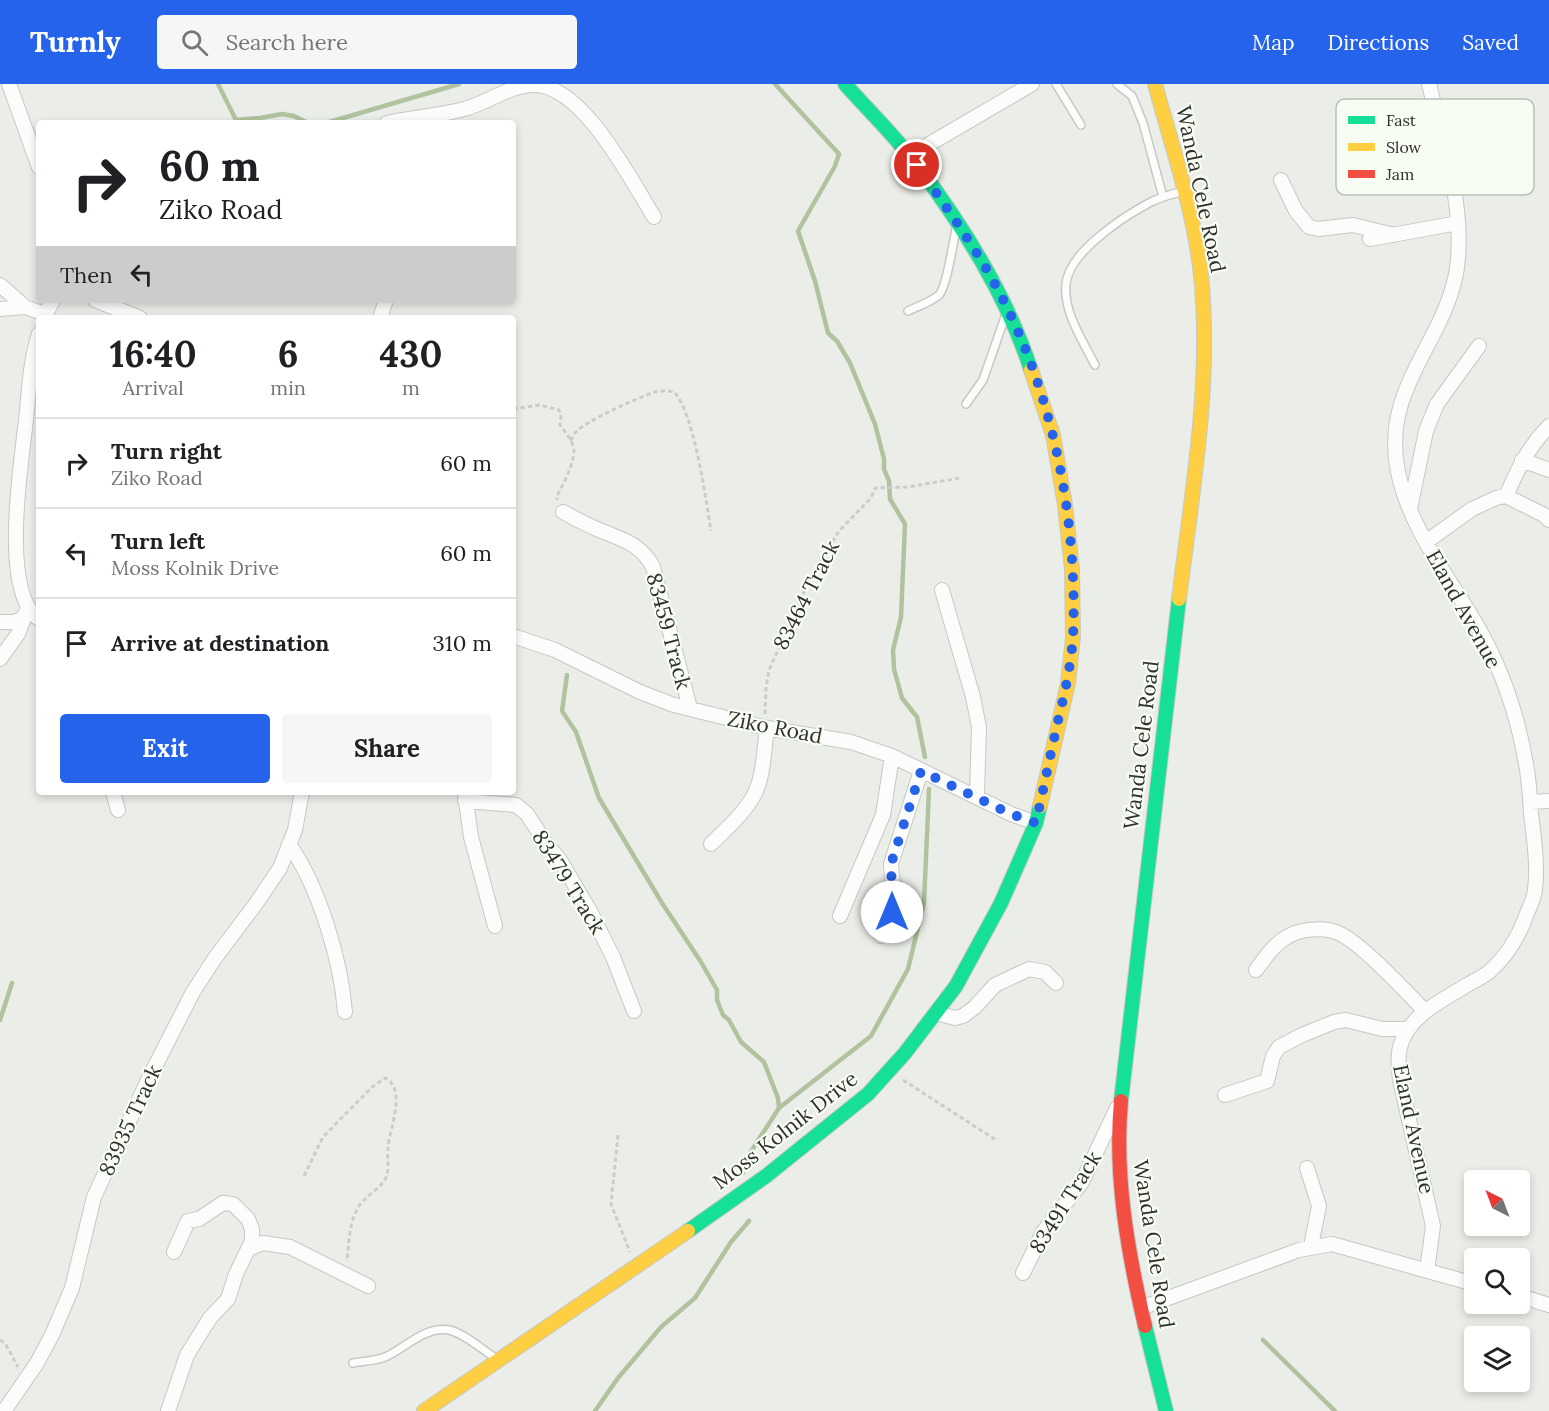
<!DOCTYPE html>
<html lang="en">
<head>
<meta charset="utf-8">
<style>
  :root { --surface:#fff; --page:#f6f6f6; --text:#202124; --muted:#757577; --line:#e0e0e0; --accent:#2563eb }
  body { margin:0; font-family:Lora,serif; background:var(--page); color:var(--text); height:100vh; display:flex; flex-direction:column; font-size:22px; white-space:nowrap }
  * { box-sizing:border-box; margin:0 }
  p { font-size:20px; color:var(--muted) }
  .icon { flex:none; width:33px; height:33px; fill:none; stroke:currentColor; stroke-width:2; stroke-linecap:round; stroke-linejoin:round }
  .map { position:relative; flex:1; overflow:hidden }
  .sheet { position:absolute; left:36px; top:231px; width:480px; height:480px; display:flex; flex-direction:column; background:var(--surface); border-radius:6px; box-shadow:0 3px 9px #0003 }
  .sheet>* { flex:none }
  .hud { position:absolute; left:36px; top:36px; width:480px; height:183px; border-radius:6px; box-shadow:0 3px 9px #0003; background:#fff; color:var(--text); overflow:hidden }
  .needle { width:39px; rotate:318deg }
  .tools { position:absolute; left:1464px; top:1086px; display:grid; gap:12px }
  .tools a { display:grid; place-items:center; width:66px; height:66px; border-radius:6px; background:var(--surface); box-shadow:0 3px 9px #0003; font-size:30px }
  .pin { position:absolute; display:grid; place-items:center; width:51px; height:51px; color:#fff; margin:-26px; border:3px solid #fff; border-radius:50%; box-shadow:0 2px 6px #0007 }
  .me { position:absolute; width:66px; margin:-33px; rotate:0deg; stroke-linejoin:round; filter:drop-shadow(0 0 4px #0008) }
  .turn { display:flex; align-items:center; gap:21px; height:126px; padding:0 24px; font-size:27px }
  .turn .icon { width:78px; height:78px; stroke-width:2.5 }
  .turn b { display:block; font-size:42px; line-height:51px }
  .then { display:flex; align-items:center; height:57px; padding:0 24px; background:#0003; gap:12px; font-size:22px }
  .eta { display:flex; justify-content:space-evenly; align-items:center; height:102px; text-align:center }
  .eta b { font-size:36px; font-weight:800; line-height:42px }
  .cta { display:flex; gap:12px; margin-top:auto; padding:12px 24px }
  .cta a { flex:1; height:69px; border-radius:6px; background:var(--accent); color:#fff; font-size:24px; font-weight:800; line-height:69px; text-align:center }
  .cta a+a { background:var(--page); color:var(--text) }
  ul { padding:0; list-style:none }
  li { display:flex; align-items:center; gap:18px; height:90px; padding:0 24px; border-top:2px solid var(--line) }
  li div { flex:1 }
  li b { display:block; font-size:22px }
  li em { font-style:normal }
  header { display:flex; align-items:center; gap:36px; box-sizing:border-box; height:84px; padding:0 30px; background:var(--accent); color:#fff }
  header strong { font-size:28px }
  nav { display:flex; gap:33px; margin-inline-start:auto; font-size:21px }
  .search { width:420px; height:54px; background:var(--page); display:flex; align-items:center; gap:15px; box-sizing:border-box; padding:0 21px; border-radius:6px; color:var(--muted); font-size:22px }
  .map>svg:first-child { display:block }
</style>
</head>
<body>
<header>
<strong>Turnly</strong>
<div class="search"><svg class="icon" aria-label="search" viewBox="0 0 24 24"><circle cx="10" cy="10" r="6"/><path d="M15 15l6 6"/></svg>Search here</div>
<nav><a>Map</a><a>Directions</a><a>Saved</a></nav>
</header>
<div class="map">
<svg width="1549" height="1327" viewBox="0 0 1549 1327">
  <rect width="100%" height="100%" fill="#ebeee8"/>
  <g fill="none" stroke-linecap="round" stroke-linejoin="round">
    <!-- stream -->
    <path stroke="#b0c29e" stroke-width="4.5" d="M218,0L236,36L260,34L282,30L294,32L308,39
      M775,0L839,70L835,82L798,147L815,197L828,249L837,257L850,279L875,340L884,375V385L889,397L890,415L905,440L901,533L893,566L894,585L902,614L917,633L925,673
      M326,39L459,0
      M567,591L562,627L576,648L599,714L662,819L701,878L717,906V916L723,931L729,936L741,958L764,978L778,1014L779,1024
      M0,936L12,899
      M743,1089L750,1069L779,1024L871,952L908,885L924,819L929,705
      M1263,1256L1335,1327
      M595,1327L618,1294L661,1243L695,1214L731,1158L749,1137"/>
    <defs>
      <path id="lane" d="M1056,0L1081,41
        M1117,0L1132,12L1143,39L1163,113
        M908,227C918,222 931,218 939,211C947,202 953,159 956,145
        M1095,281C1083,257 1063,228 1066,200C1069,168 1123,133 1149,119C1160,113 1172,110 1184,107
        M966,320L983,296L1005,233
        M353,1279C363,1277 376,1277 385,1273C406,1264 424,1242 449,1246C464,1249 484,1267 497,1275"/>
      <path id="street" d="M9,0L39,83
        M387,39C413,33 439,32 464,25C488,19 509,1 534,1C583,1 631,96 654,133
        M909,72L1032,0
        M1281,96L1296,127L1309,143L1318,145L1353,141L1394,151
        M1370,155L1458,139
        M0,201L25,223L45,230
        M95,216L140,234
        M0,225L25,223
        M44,234L53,216
        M380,234L386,216
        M39,250C30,278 29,306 26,336C21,381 0,509 39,535
        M1522,376L1549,386
        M1506,412C1518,385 1528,363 1549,342
        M1410,425L1426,347L1437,320L1479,262
        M563,428C574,434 585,440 597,445C620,455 641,459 653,483L690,624
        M1426,458L1472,425L1496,414L1506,412L1544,431L1549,436
        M942,506L973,613L979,643L977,712
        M0,538H14L24,534L25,530
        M513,552L555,566L640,608L674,621L767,644L851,658L892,672L1011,730L1036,739
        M0,575L18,550L24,534
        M113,708L118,726
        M465,710L471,753L495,842
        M465,717L516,721L527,730L545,758L560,776L590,827L613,873L634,927
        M1530,718L1549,717
        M289,760C319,803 341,876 345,928
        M711,760C726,745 745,729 755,709C764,690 764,665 767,644
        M840,832L883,731L892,672
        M881,852C888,838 895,825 894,810C894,799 891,790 891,780L921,687
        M1256,886C1264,875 1274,860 1287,853C1299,845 1322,843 1336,848C1359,856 1406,908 1425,927
        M936,929L955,934L963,932L975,923L995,901L1029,885L1045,888L1056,899
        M1225,1011L1267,997L1273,972L1279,963L1302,951L1334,938L1346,936L1382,945H1408
        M1307,1084L1319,1122L1311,1162
        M248,1165L263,1159L290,1163L368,1202
        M1427,1187L1433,1142L1400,996C1399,986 1397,974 1400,963C1408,932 1441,917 1467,901C1474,897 1483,893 1490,887C1507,872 1518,854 1526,832C1529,824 1534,815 1535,806C1538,780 1534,755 1531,729C1530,713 1529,696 1526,680C1518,633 1502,586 1479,545C1450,494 1410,446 1398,388C1381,306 1442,261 1456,190C1467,127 1443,61 1429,0
        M1023,1189L1043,1148L1082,1098L1117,1024
        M1520,1212L1549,1221
        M1141,1224L1299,1166L1332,1160L1474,1200
        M4,1327L37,1279L52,1251L72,1204L94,1113L149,994L193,908L215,874L255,821L280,784L295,746L302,708
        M168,1327L187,1271L210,1234L228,1215L236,1190L252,1157V1145L248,1135L233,1120L223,1119L199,1135L188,1137L174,1168"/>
      <path id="fast" d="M845,0C869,27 896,53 918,82C964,144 1007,212 1031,286
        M1121,1017L1179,515
        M688,1147L766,1092L868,1010L905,969L956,902L1001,819L1036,739L1040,722
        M1145,1242L1166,1327"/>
      <path id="slow" d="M1155,0C1172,63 1194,126 1201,191C1212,298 1192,408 1179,515
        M1031,286L1053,351L1065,421L1072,485L1073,553L1068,599L1040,722
        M424,1327L688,1147"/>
      <path id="jam" d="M1121,1017C1114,1092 1128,1169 1145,1242"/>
    </defs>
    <!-- lane casing -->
    <use href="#lane" stroke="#c6c8c3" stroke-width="10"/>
    <!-- street casing -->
    <use href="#street" stroke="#c6c8c3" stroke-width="16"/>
    <!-- fast casing -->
    <use href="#fast" stroke="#c6c8c3" stroke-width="16"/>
    <!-- slow casing -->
    <use href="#slow" stroke="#c6c8c3" stroke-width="16"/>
    <!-- jam casing -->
    <use href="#jam" stroke="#c6c8c3" stroke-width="16"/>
    <!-- path -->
    <path stroke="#cccdcb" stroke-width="3" stroke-dasharray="4.5 3" stroke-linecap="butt" d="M513,325L540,321L559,326L561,331L560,341C565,348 573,357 574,366C574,381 563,400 557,412V416
      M571,357C572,355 573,351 575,349C583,338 641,312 655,308C661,307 667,306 674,308C694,328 706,416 711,447
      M765,630L766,603L769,586L812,490L839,447L871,414L875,404L907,403L960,394
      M903,996L996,1056
      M618,1051L611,1120L630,1168
      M304,1092L323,1053L372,1003L385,994C407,1005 390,1043 388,1063C387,1072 389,1082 387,1091C383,1104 366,1111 359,1122C349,1137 349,1159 347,1177
      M0,1256L5,1259L18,1283"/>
    <!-- lane -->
    <use href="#lane" stroke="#fcfcfc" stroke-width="7"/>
    <!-- street -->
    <use href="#street" stroke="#fcfcfc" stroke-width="14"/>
    <!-- fast -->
    <use href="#fast" stroke="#16e098" stroke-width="14"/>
    <!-- slow -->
    <use href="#slow" stroke="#ffcf43" stroke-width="14"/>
    <!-- jam -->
    <use href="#jam" stroke="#f24e42" stroke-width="14"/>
  </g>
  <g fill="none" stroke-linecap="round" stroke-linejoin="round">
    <!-- route -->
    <path stroke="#2563eb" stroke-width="10" stroke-dasharray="0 18" d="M892,828L894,809L891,790V780L921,687L1011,730L1036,739C1043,706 1050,674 1057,641C1064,612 1071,583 1073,552C1078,437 1053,308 998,206C975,162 945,122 917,81"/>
  </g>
  <g text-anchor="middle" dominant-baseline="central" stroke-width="4.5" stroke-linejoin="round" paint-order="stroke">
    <!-- street labels -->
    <g font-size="21" fill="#2e302d" stroke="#f8fdf3">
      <text transform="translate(1201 105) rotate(78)">Wanda Cele Road</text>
      <text transform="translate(806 511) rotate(-63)">83464 Track</text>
      <text transform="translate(1464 525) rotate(61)">Eland Avenue</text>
      <text transform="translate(669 547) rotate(75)">83459 Track</text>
      <text transform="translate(775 643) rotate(11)">Ziko Road</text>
      <text transform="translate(1141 661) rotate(-83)">Wanda Cele Road</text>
      <text transform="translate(569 798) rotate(58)">83479 Track</text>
      <text transform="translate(130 1036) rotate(-65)">83935 Track</text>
      <text transform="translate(1414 1045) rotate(78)">Eland Avenue</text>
      <text transform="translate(785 1046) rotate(-38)">Moss Kolnik Drive</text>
      <text transform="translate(1065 1118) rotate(-58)">83491 Track</text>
      <text transform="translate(1154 1160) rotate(81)">Wanda Cele Road</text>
    </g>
  </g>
  <!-- legend -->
  <rect x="1336" y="15" width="198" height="96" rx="9" fill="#f8fdf3" stroke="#bbc0b8" stroke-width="1.5"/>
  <rect x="1348" y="32" width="27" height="8" fill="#16e098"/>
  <rect x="1348" y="59" width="27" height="8" fill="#ffcf43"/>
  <rect x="1348" y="86" width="27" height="8" fill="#f24e42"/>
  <g font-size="16" fill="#2e302d">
    <text x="1386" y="42">Fast</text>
    <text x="1386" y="69">Slow</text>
    <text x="1386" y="96">Jam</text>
  </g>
</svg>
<div class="tools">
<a><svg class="needle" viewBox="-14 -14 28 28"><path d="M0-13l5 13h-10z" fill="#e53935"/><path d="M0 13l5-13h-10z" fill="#757577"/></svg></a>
<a><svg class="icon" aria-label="search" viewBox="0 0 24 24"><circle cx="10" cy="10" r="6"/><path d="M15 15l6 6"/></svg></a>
<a><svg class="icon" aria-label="layers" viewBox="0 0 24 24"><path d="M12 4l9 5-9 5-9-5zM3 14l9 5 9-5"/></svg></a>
</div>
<div class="pin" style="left:917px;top:81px;background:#d93025"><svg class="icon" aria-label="arrive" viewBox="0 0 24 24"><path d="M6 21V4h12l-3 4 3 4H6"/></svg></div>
<svg class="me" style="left:892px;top:828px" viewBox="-20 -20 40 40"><circle r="19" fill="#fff"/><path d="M0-13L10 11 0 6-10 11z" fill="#2563eb"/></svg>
<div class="hud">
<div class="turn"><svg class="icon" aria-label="right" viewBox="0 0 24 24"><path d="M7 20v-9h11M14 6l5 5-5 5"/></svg><div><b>60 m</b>Ziko Road</div></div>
<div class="then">Then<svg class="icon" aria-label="left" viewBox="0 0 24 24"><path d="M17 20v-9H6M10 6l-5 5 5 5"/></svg></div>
</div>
<section class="sheet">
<div class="eta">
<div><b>16:40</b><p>Arrival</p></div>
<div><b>6</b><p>min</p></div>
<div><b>430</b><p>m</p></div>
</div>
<ul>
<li><svg class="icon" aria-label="right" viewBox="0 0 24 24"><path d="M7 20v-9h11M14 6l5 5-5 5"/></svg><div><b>Turn right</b><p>Ziko Road</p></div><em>60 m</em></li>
<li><svg class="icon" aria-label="left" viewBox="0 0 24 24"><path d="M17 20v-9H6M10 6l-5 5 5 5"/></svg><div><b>Turn left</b><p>Moss Kolnik Drive</p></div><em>60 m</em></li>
<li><svg class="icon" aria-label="arrive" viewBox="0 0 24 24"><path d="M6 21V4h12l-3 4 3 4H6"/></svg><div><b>Arrive at destination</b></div><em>310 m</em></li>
</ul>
<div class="cta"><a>Exit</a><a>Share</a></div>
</section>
</div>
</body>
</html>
